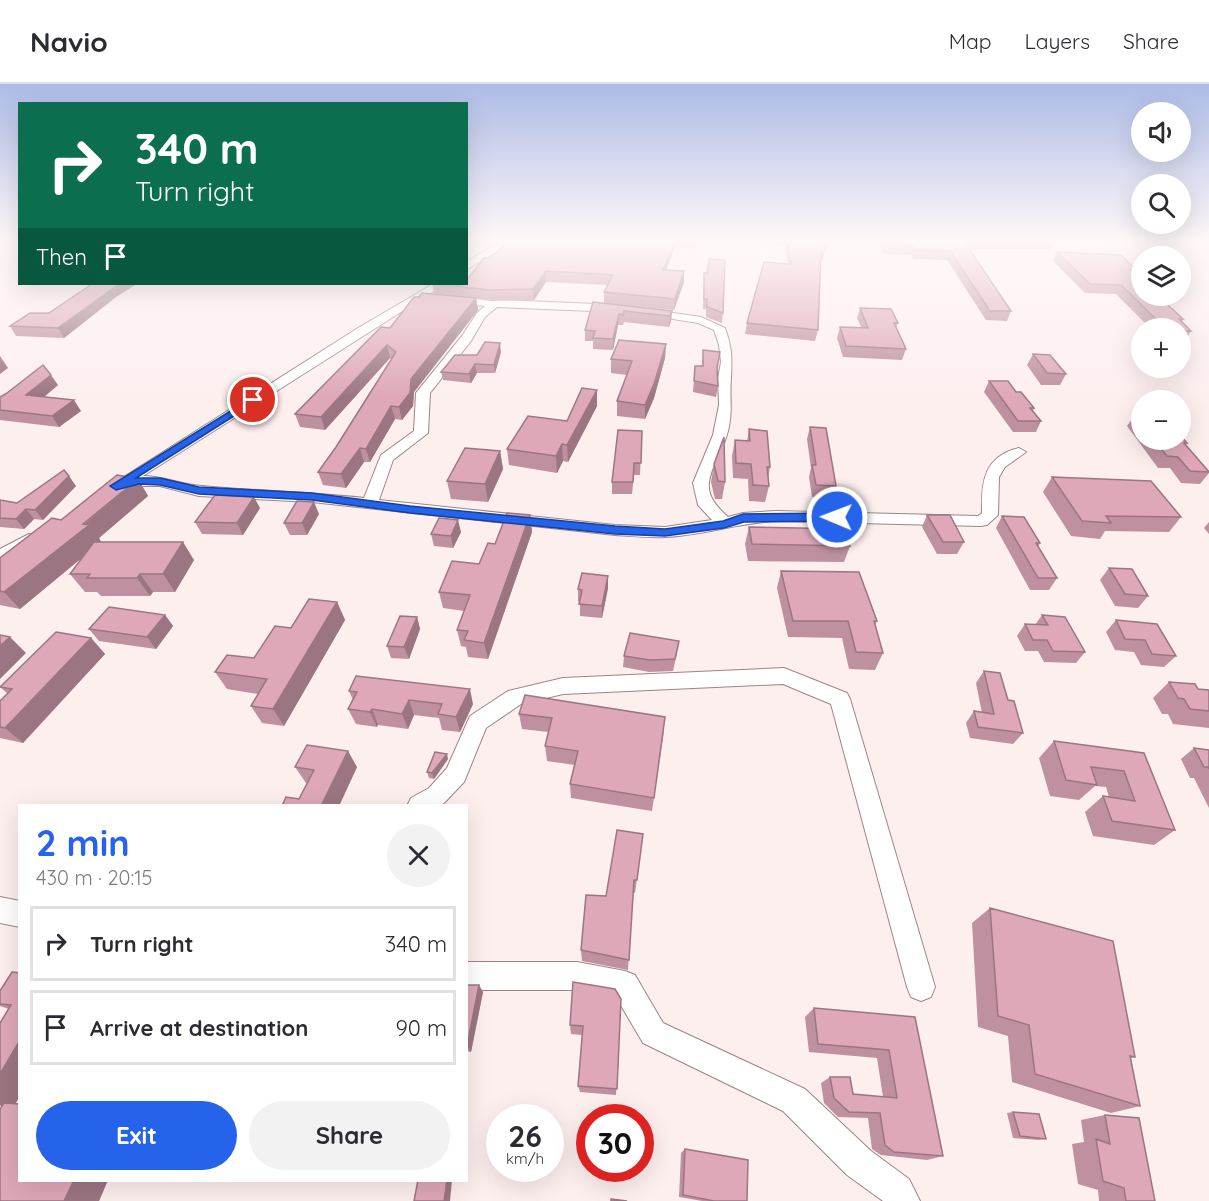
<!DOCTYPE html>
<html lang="en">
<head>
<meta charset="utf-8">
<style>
  :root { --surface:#fff; --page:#f2f2f3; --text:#2b2b33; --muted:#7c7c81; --line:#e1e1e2; --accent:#2563eb }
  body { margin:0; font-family:Quicksand,sans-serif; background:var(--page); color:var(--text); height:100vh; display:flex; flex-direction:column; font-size:22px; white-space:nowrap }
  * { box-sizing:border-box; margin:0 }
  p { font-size:20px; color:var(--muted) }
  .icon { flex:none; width:33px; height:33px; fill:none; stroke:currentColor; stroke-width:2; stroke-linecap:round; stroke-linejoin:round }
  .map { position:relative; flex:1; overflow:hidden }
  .panel { position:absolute; left:18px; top:720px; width:450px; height:378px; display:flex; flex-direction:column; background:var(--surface); border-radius:0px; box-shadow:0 6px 24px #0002 }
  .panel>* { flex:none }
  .top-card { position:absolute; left:18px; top:18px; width:450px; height:183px; border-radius:0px; box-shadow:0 6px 24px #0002; background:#0b6e4f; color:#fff; overflow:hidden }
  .tools { position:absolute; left:1131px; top:18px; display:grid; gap:12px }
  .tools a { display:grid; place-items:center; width:60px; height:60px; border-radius:50%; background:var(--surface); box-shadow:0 6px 24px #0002; font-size:30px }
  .speed { position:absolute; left:486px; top:1020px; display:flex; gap:12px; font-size:30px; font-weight:700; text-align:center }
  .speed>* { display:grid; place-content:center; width:78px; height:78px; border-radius:50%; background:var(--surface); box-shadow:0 6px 24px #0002; line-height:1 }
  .speed small { font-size:15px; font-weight:400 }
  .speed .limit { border:9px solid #d22; background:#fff; color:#111 }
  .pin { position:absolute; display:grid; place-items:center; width:51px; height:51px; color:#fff; margin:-26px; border:3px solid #fff; border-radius:50%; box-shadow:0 2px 6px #0007 }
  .me { position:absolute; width:66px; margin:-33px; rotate:271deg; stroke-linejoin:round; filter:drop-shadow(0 0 4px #0008) }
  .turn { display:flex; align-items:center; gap:21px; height:126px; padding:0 18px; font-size:27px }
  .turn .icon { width:78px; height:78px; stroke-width:2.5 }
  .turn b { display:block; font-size:42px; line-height:51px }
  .then { display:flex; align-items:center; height:57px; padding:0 18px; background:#0003; gap:12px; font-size:22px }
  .round { display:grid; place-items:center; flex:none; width:63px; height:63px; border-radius:32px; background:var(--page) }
  .headline { display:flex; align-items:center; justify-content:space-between; height:102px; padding:0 18px }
  h1 { font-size:36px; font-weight:700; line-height:45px; color:var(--accent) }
  .button { display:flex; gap:12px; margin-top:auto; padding:12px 18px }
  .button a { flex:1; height:69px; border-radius:36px; background:var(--accent); color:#fff; font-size:24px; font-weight:700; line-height:69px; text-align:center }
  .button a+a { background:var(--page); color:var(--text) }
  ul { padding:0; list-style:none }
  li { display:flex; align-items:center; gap:18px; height:75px; margin:0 12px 9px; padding:0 6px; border:3px solid var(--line); border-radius:0px }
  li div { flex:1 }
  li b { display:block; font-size:22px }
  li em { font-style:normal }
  header { display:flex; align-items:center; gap:36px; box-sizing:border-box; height:84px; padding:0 30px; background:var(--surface); border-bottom:2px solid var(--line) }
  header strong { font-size:28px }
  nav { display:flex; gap:33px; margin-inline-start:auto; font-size:21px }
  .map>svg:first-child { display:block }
</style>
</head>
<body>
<header>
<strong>Navio</strong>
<nav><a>Map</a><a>Layers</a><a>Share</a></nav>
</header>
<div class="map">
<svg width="1209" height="1117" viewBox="0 0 1209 1117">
  <rect width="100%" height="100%" fill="#feefef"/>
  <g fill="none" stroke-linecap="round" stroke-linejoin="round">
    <defs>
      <path id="street" d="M504,156H515L466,186V178Z
        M786,156H842L813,162Z
        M433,200H445L143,392C164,392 181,401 202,402C256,407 310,408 364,414L381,371L414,347L416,309L462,252L477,229L485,222L448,219V215L452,214L596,220L617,222L623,225L617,228L497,223L485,233L471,257L430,309L428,349L393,376L379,416L615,441L665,443L712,436L698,421L693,399L713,351L719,321L718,295L721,278L719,261L714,246L698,239L642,230L640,228L646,225L701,233L725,244C732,264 732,273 731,294C729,316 734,330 726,354C721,368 711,383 709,398C707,413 718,424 728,433L743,429L776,427L978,432L982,429C981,398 984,372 1019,364L1026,368L1005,383L999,393L998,431L987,441L981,442L776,437C739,439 703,451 666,453C649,454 632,452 615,451L312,418L199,412L160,402H139L116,408L108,403L358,244Z
        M29,450L35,452L37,456L35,460L0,479V465Z
        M784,584L847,609L850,615L935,903L931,913L921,917L911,913L907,903L831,620L783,600L563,610L521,620L486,644L464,698L445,718L440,722H407L411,714L429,704L447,684L470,632L508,607L563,594Z
        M0,813L20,817V843L0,839Z
        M466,878H577L625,887L635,891L663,939L805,1005L871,1067L909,1095L920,1117H883L847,1091L783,1027L643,959L616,913L577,906H466Z"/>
    </defs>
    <!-- street casing -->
    <use href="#street" stroke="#9c8585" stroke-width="2"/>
    <!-- street -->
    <use href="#street" fill="#fff" fill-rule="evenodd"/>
  </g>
  <!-- wall -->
  <path fill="#bf909f" d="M553,156H697L694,165L675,163L666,186L684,198L674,226L604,219V208L607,201L546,198L534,216L492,217L476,215L478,226L414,308L413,322L402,336L395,335L370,378H364L346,404L323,401L318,388L336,363L391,275L390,274L325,346L300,343L295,330L390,244L419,213L434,210L432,200L463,202L491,174L530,160L552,158Z
    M720,156H750L749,159Z
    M775,156H827L822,177H821L818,246L815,257L745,250L747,239L788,180L785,162H775Z
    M877,156H1055L1051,165H969L1011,227L1007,237L986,236L947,176L913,175L911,171L884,170Z
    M1057,168L1136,186L1134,189L1183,235L1182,238L1191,247L1185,257H1180V244H1150L1116,210L1085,209L1053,177Z
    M704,189L723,229L722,239L706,233V225H703Z
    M116,213L64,254L16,252L10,242L49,229Z
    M593,218L672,227L671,237L669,243L624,238L623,241H618L613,266L593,265V257H585V246Z
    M860,224L898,239L896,244L906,265L902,276L843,273L837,254L840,243H861L857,234Z
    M666,260L665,274L654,314L645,335L617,332V317L627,291L611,289V275Z
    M703,266L717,286L718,302L716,313L693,308L695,282H702Z
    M501,268L495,289H477L471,299L443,296L441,288L477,271Z
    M1033,270L1066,290L1060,301H1041L1027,281Z
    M989,297L1016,308L1034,324L1033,326L1041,337L1036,348H1013L984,308Z
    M58,301L44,313L81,327L59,343L0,336V313Z
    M597,306V322L568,378L563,377L557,389L509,381L507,365L567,337Z
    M1135,331H1142V356H1180L1187,359L1186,361L1209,387V389L1200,400L1181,399L1170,384H1158L1127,342Z
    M810,343L836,402L832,414L812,413L809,393L811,384L807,355Z
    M749,345L770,383L768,395L769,402L765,418L749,417L748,395L733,394L732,372L735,356L747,357Z
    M642,347L640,391H634L632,410H612V398Z
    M500,367L503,385L488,418L451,415L447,397Z
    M714,380L725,398L722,415H715L711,398Z
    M1052,393L1181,433L1169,448L1105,447L1100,455L1071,452L1043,408Z
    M138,395L148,412L99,454L101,458L194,476L175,508H153L150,512H101L97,508H85L70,490L84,472L20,525L0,521V474L61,436Z
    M76,402L43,436L34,435L24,445L0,443V416L17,419Z
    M260,424L243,451L202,450L195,438Z
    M319,430L307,451H290L284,439Z
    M530,431L532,448L488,575L468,573L466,563L461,562L457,546L464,527L443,524L439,508L479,480L495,460Z
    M927,431L964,458L957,470H937L922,443Z
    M1002,432L1040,459L1038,463L1057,494L1049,506H1030L996,444Z
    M1209,438V450L1204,444Z
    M749,443L850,462L844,478L748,477L745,460Z
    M461,448L453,464L434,462L431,450Z
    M1109,484L1148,512L1138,524L1115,522L1100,496Z
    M781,487L877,537L875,541L883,569L875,586L849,585L842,554L788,553L777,504Z
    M608,504L602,534L580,532V517H578V505Z
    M337,518L345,536L284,642L262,639L251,622L258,610L227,605L215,588L254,574L291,544Z
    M165,531L173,542L156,565L99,557L89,545Z
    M1042,531L1085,568L1076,579L1044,578L1038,567H1025L1017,552L1025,540L1035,541Z
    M417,533L420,545L409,575L391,574L387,562Z
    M1116,536L1176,572L1164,583L1141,581L1134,568L1115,566L1106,548Z
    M91,554L105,570L23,659L0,654V617L8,610L0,603Z
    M677,569L673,587L649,588L623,583L624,572Z
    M984,587L1023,649L1013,660L970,654L966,639L974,627L982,629L976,599Z
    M1169,598L1198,605L1209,607V644L1173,640L1168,630H1162L1153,614Z
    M349,607L473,620L460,648L442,646L439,634L414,631L408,645L378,641L377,643L356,640L348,625L353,616Z
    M519,630L664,647L652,727L571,714L570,700L575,681L547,677L545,662L548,648L522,645Z
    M1054,657L1144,669L1175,746L1154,761L1093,752L1085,728L1103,712L1109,713L1106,703L1095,702L1079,716L1050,712L1039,674Z
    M1194,664L1209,666V724L1194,694H1190L1181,675Z
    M448,675L434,695L429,694L427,688Z
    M295,683H357L339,722H282L299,715L307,699H306Z
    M643,750L635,809L633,808L628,886L582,877L581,866L606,812Z
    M990,824L1135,973L1131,974L1140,1022L1111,1029L1012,998L1008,952L978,943L972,839Z
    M12,888L15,1020L108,1096L99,1117H0L2,1022H0V939L9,925L0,922V907Z
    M466,901L483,908L471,968L466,967Z
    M621,915L616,1011L580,1008L578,1002L582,951L571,950L570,941Z
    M814,924L915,933L943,1072L927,1076L881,1071L872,1065L868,1034L838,1033L824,1019L821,999L830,993L853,1010L883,1013L877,974L809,968L805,933Z
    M1013,1028L1046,1055L1039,1056L1013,1054L1007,1029Z
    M1105,1031L1155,1117H1099L1098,1106L1078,1100L1072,1060L1084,1058L1081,1036Z
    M685,1065L747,1117H702L679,1113L681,1069Z"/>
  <!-- shaded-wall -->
  <path fill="#9b7682" d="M675,156H676L675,163L662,196L663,186Z
    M821,167H825L822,177H819Z
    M546,187V198L534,216L533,205Z
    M684,187V198L674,226L675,215Z
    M119,200H137L116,213L64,254L58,244Z
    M476,214L478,226L414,308L413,322L402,336L399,323L411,295Z
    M672,227L671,237L669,243L670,232Z
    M619,230L618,241L613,266V255Z
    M500,259L501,268L495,289L494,281Z
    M666,260L665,274L654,314L645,335V321Z
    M387,261L390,274L325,346L321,333Z
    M0,272L8,284L0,290Z
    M475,280L477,289L471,299L469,290Z
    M51,291L58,301L34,321L26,311Z
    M597,306V322L568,378L567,361Z
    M74,316L81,327L59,343L52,332Z
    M391,322L395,335L370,378L366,365Z
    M562,360L563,377L557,389L556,372Z
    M360,364L364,378L346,404L341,390Z
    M500,367L503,385L488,418L485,400Z
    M69,392L76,402L43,436L35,426Z
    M138,395L148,412L99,454L101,458L20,525L4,508Z
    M254,413L260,424L243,451L237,439Z
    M314,418L319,430L307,451L302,439Z
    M26,425L34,435L24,445L16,435Z
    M530,431L532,448L488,575L484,559Z
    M458,436L461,448L453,464L451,452Z
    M183,458L194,476L175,508L163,490Z
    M140,490L153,508L150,512L137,494Z
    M608,492V504L602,534V522Z
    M337,518L345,536L284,642L273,625Z
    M165,531L173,542L156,565L147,553Z
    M417,533L420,545L409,575L404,563Z
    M10,553L26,569L0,595V562Z
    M91,554L105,570L23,659L5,644Z
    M470,605L473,620L460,648L456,633Z
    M409,616L414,631L408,645L402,630Z
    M372,625L378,641L377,643L370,628Z
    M348,667L357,683L339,722H321Z
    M447,670L448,675L434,695L432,689Z
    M479,901L483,908L471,968L467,962Z
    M20,956V1012L13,1024L0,1021V990Z
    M74,1096H108L99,1117H64Z
    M447,1096H452L450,1117H444Z"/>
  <!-- building -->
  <path fill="#dea8b9" stroke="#9b7682" stroke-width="1.5" d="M553,156H675L663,186L684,187L675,215L604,208L613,191L546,187L533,205L491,206L432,200L463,202L465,200H466V197L484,174H491L507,158L530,160L532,157L552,158Z
    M787,156H827L825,167H821L818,246L747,239L764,178L791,180Z
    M884,156H963L1011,227H990L950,167L915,166L914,162L887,161Z
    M1057,168L1121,171L1136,186H1131L1142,196V212H1158L1183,235H1179L1191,247H1180V244H1165L1121,201L1090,200Z
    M709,175L725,176L723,229L707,223V215H704V189H707Z
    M92,200H119L58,244L10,242L30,229H49Z
    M422,209L476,214L411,295L410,309L399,323L391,322L366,365L360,364L341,390L318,388L336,363L396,268L387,261L321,333L295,330L381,243L390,244L414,213H419Z
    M593,218L672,227L670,232L624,227L623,231L619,230L613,255L593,254L595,247L585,246Z
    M860,224L891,225L898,239H894L906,265L846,262L840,243L868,244Z
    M619,256L666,260L654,300L645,321L617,317L632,277L611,275Z
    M485,258L500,259L494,281L475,280L469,290L441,288L455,271H477Z
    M703,266L720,268L717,284L718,302L694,297L695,282H703Z
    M1033,270L1050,271L1066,290L1047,289Z
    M43,281L51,291L26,311L74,316L52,332L0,326V313L7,309Z
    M989,297H1008L1016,308H1021L1034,324H1030L1041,337H1018Z
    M582,304L597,306L567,361L562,360L556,372L507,365L528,332L567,337Z
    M1135,331H1142V339Z
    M810,343L826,344L836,402L816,401L812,381H816Z
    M749,345L767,347L770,383H767L769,402L753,401L751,380L736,379L735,356L750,357Z
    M618,346L642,347L641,379H634L633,398H612Z
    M1180,351L1187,359H1184L1209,388L1190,387L1178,373L1167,372L1154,356H1180Z
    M724,353L725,398L718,397L714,380Z
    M465,364L500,367L485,400L447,397Z
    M64,386L69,392L35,426L26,425L16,435L0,434V416L17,419Z
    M117,391L138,395L83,440L89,441L4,508L0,507V474L52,434L61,436Z
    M1052,393L1151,397L1181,433L1106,432L1111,439L1082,437Z
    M215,411L254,413L237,439L195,438Z
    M297,417L314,418L302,439H284Z
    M507,429L530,431L484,559L464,556L468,547L457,546L470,511L439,508L452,477L479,480L488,459L495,460Z
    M927,431H950L964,458H943Z
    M1002,432L1024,433L1040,459H1036L1057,494H1038Z
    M439,434L458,436L451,452L431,450Z
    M749,443L845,445L850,462L752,460Z
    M94,458H183L163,490H140L137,494H87L90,490H70Z
    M1109,484L1132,485L1148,512L1125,510Z
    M781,487L859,488L877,537H874L883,569L856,568L848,537H793Z
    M582,489L608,492L602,522L579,520L582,506L578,505Z
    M309,515L337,518L273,625L251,622L267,595L215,588L227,571L254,574L275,542L291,544Z
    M109,523L165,531L147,553L89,545Z
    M1042,531L1065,533L1085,568L1053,567L1047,556H1033L1025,540L1048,541Z
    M400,532L417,533L404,563L387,562Z
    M1116,536L1157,540L1176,572L1152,570L1145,556L1125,555Z
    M56,548L91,554L5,644L0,643V617L12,605L0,603Z
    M630,549L679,557L675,575L650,576L624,572Z
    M0,551L10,553L0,562Z
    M984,587L1000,589L1008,616L1014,617L1023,649L978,643L974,627L994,630Z
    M356,592L470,605L456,633L438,630L442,620L409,616L402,630L372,625L370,628L348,625L357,608L349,607Z
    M1169,598L1195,600L1198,605L1209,606V627L1190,625L1184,615L1178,614Z
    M525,611L665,633L654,714L570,700L578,667L545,662L552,634L519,630Z
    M1054,657L1144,669L1175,746L1112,737L1103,712L1135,717L1124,687L1091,683L1097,701L1066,696Z
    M307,661L348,667L321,722H282L286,713L299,715L314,686L295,683Z
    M1194,664L1209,666V685L1208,683H1204Z
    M435,668L447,670L432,689L427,688Z
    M617,746L643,750L637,796H634L629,876L581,866L586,811L606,812Z
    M990,824L1113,857L1135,973L1130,972L1140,1022L1035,990L1029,941L998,932Z
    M12,888L20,889V956L0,990V939L11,921L0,920V907Z
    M573,898L615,905L621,915L617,1005L578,1002L583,942L570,941Z
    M466,901H479L467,962H466Z
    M814,924L915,933L943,1072L894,1068L885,1061L880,1029L849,1028L834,1014L830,993H850L853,1010L897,1014L889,966L818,960Z
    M4,1019L20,1020V1096H74L64,1117H0V1025Z
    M1013,1028L1039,1030L1046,1055L1020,1052Z
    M1105,1031L1139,1034L1155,1117H1126L1124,1104L1103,1097L1096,1055L1110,1060Z
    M685,1065L748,1076L747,1117H714L683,1111Z
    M418,1096H447L444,1117H414Z
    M611,1115L627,1117H611Z"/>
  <!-- sky -->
  <linearGradient id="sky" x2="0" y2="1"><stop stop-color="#adbbe7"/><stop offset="0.5" stop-color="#fff8f8"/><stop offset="1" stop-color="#fff8f8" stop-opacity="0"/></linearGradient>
  <rect width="1209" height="313" fill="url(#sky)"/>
  <!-- route -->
  <path fill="#2563eb" stroke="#184099" stroke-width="1.5" d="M253,313L258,316L256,318L136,394H160L199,403L312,409L410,422L615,442L665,445L723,437L743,430L837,429L843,433L837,437L744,438L724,444L665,452L615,450L410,429L312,416L199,410L160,401L139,400L116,406L110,402Z"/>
</svg>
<div class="tools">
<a><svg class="icon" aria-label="sound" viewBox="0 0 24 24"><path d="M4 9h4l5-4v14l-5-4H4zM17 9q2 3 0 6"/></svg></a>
<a><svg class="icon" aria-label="search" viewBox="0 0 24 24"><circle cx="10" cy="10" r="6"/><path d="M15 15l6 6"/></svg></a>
<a><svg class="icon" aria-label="layers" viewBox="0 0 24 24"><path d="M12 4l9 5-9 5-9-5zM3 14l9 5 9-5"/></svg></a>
<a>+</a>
<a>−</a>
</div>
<div class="speed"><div>26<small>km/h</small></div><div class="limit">30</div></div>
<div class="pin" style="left:253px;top:316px;background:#d93025"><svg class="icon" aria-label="arrive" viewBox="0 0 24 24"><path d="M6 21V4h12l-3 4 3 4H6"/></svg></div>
<svg class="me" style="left:837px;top:433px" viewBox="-20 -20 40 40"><circle r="17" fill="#2563eb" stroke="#fff" stroke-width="3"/><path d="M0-11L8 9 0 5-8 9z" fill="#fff"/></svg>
<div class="top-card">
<div class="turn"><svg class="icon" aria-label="right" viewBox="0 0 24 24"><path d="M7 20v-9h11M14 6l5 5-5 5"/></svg><div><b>340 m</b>Turn right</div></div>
<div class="then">Then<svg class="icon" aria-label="arrive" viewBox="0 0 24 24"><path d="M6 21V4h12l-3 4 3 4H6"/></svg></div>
</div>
<section class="panel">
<div class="headline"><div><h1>2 min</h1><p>430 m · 20:15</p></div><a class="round"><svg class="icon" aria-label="close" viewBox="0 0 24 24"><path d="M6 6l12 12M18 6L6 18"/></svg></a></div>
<ul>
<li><svg class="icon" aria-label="right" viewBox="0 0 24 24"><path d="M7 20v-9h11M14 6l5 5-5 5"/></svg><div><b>Turn right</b></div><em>340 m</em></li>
<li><svg class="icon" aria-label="arrive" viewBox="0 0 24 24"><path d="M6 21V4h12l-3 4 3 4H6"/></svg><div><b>Arrive at destination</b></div><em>90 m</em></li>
</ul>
<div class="button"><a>Exit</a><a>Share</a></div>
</section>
</div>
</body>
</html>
